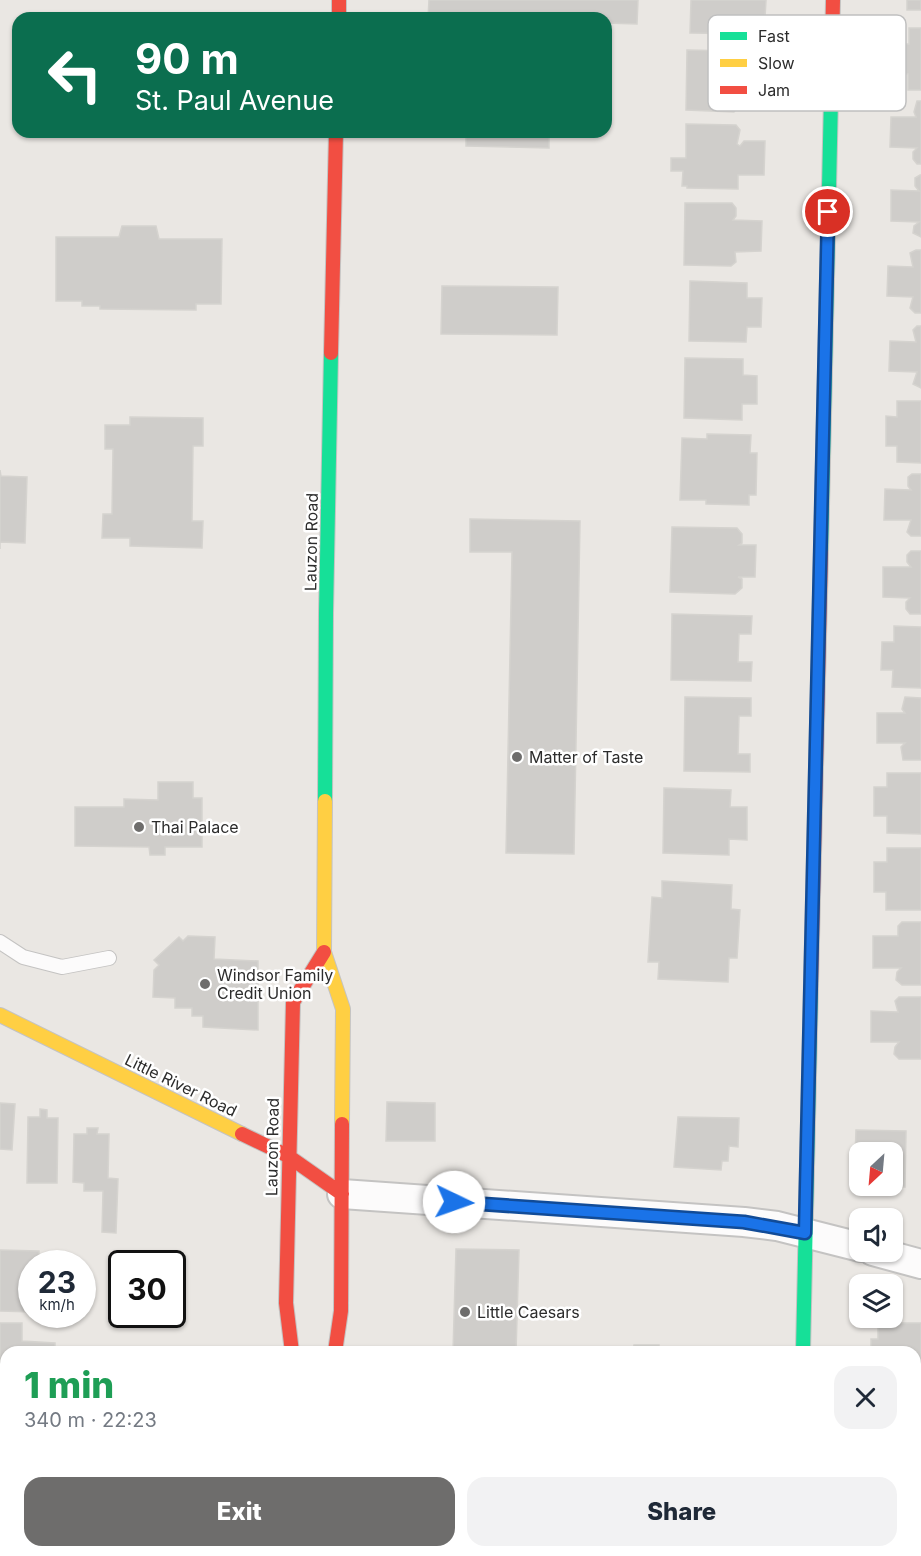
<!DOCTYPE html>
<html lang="en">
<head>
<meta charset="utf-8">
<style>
  :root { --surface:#fff; --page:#f2f2f3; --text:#1f2937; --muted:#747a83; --accent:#6e6d6c }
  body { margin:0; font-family:Inter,sans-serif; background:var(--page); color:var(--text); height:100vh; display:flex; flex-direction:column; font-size:22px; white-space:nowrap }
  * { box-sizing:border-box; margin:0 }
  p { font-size:20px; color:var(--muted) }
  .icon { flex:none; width:33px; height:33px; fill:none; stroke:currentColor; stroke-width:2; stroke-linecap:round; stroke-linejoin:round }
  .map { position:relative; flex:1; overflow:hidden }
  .details { position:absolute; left:0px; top:1346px; width:921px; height:212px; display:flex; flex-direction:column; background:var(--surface); border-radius:18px 18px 0 0; box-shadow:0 2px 4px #0004 }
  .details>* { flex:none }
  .hud { position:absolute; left:12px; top:12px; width:600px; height:126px; border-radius:18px; box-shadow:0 2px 4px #0004; background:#0b6e4f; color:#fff; overflow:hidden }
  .needle { width:39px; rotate:206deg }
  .buttons { position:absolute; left:849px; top:1142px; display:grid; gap:12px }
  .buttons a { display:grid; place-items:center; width:54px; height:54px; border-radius:12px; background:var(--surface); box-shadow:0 2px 4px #0004; font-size:30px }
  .speed { position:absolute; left:18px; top:1250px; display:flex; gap:12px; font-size:30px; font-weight:700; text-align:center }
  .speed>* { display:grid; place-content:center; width:78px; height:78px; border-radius:50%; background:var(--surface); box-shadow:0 2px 4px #0004; line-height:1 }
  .speed small { font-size:15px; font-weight:400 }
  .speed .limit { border:3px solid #111; border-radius:9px; background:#fff; color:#111 }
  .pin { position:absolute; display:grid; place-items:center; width:51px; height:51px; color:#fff; margin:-26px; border:3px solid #fff; border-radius:50%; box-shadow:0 2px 6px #0007 }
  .me { position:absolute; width:66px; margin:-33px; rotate:93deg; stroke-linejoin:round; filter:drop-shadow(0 0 4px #0008) }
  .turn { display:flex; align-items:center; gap:21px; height:126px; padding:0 24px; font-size:27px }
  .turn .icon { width:78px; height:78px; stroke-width:2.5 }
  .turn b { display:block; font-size:42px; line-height:51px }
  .round { display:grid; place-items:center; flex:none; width:63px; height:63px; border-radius:18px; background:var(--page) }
  .headline { display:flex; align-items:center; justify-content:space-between; height:102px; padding:0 24px }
  h1 { font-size:36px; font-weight:800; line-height:45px; color:#1e9e55 }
  .button { display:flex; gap:12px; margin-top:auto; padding:12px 24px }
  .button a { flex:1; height:69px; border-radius:18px; background:var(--accent); color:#fff; font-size:24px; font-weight:800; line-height:69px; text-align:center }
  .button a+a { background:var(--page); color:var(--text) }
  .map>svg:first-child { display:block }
</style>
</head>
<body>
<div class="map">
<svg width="921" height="1556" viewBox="0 0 921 1556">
  <rect width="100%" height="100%" fill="#eae7e3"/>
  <!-- building -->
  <path fill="#cfcdca" stroke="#d5d3cf" stroke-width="1.5" fill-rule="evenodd" d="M429,0H638L637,24L606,23V18H428Z
    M691,0H766L765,18H750V34L690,33Z
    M907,0H921V10H907Z
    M909,28H921V90H908V74L897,73V44H909Z
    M687,50L734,51L739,54L738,62L735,66L764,67V96H734L738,101V107L734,112L686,110Z
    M917,101H921V164H917L913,159V152L917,148L890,147L891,117H916L914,112Z
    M686,124L736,125L740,130L737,144L740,146L744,141H765L764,175H738V189L687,188V186H682L683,171H671V158H686Z
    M466,132H549V148L466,146Z
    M920,175H921V237L913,233L914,226L919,222L891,221V190L919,191L915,186V178Z
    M685,203H732L736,208V216L733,220L762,221L761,251L735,252L736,262L731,266L684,265Z
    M122,226H156L159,239H222L221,304H196V310L100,309V306H82V301H56V237H119Z
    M916,250H921V313H915L910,308L913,297L887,296L888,266L913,267L910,253Z
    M690,281L747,283V298H762L761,327H747L746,342L689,341Z
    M442,286L558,287L557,335L441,334Z
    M917,326H921V388L913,384L917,372L889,371L890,341L916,342L913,330Z
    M685,358L743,359V375L757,376V404H742V420L684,418Z
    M897,401H921V463L897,462V446H886V416L897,417Z
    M130,417L203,418V446H193L192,521H203L202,548L130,546V538H102L103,514H112L113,449H105V425H130Z
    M707,434L751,435L750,453H757L756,495H749V505L706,504V500H680L682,438L707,439Z
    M0,470L1,476L27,477L25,543L0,542V549Z
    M912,474H921V536H911L907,532L911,520H884L885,489L911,490L908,486V477Z
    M470,519L580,521L574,854L506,853L512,552H470Z
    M672,527L737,528L742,534V543L739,545H756L755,577H738L742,579V588L735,594L670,592Z
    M911,551H921V614H910L906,609V602L910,598L883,597V567H911L907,562V555Z
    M672,614L752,616L751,634H739L738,662H752L751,681L671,680Z
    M894,626L921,627V688L892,687L893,670H881L882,642H894Z
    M685,697L751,698V716H739L738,754H750V772L684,771Z
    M905,697L921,698V760H903L901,747L905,743H877V713H905L902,709Z
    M887,773H921V834L887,833V816H874V787H887Z
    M158,782H193V798H202V847H165V855H150L149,847L75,846V807H124V799L158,800Z
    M664,788L731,790L730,807H747V840L729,839V855L663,853Z
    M887,848H921V910H886V892H874V862H887Z
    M662,881L732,885L731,909L740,910L737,958H729L728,982L658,979L659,962H648L652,897L662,898Z
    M902,922H921V985H902L896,980L897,972L901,968H873V936H898V926Z
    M188,936L215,937L214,959L258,961V1030L203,1027V1016H192V1008H175V998L153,997L154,970L159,965L154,960L179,937L183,941Z
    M899,997H921V1059H899L894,1054L895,1047L899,1042H871V1011L898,1012L895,1001Z
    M387,1102L435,1103V1141H386Z
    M0,1103L15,1104L12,1150L0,1149Z
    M40,1109L47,1110V1118H58L57,1183H27L28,1117H40Z
    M678,1117L739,1118L738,1147L729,1146L728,1161H722L721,1170L674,1167Z
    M87,1128H98L97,1134H109L108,1178L118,1179L116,1233L102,1232L103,1191H84V1183L73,1182L74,1134H87Z
    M856,1130L906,1131L905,1187L854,1186ZM860,1152H892V1185H860Z
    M456,1249L519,1250L516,1352H453Z
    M0,1250L39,1251V1263H32V1312L0,1311Z
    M0,1323H22V1341L55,1343V1352H6V1378H0Z
    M878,1323H921V1380H915V1352H863V1349H871V1339H878Z
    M634,1345H659V1352H633Z
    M0,1387H6V1443L0,1442Z
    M915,1391H921V1446H915Z
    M0,1453H6V1504H0Z
    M915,1454H921V1507H915Z
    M0,1516H6V1551H26L25,1556H0Z
    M915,1516H921V1556H871V1553H867V1551H915Z
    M190,1551H240V1556H190Z
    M619,1551H658V1556H619Z"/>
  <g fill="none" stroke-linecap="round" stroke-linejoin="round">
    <defs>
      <path id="lane" d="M0,942L23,957L62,967L109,958"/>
      <path id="street" d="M342,1194L744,1222L777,1226L860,1247
        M873,1251L921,1264
        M800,1556V1551"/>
      <path id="fast" d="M821,552L831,97
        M325,801L326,613L331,353
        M803,1352L811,983
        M310,1551V1556"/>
      <path id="slow" d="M325,801L324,952L343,1009L342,1124
        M0,1015L242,1134"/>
      <path id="jam" d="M339,0V18
        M831,97L833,0
        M331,353L336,132
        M811,983L821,552
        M242,1134L288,1156L342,1194
        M292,1352L286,1303L293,1002L324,952
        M335,1352L341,1311L342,1124"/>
    </defs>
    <!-- lane casing -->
    <use href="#lane" stroke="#c4c3c2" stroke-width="16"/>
    <!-- street casing -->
    <use href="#street" stroke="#c4c3c2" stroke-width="32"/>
    <!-- fast casing -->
    <use href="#fast" stroke="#c4c3c2" stroke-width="16"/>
    <!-- slow casing -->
    <use href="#slow" stroke="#c4c3c2" stroke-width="16"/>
    <!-- jam casing -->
    <use href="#jam" stroke="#c4c3c2" stroke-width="16"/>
    <!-- lane -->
    <use href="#lane" stroke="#fcfbfb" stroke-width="14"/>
    <!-- street -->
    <use href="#street" stroke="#fcfbfb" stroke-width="28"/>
    <!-- fast -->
    <use href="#fast" stroke="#16e098" stroke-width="14"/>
    <!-- slow -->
    <use href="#slow" stroke="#ffcf43" stroke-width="14"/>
    <!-- jam -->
    <use href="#jam" stroke="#f24e42" stroke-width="14"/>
  </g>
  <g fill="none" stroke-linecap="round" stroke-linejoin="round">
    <defs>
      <path id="route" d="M454,1202L744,1222L805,1233L828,212"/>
    </defs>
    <!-- route casing -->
    <use href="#route" stroke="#114b97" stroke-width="15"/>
    <!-- route -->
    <use href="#route" stroke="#1a73e8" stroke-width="10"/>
  </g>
  <!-- markers -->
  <g fill="#6e6d6c" stroke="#fff" stroke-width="2">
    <circle cx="517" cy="757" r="6"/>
    <circle cx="139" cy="827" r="6"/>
    <circle cx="205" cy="984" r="6"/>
    <circle cx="465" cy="1312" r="6"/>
  </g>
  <g text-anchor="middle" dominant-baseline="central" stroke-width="5" stroke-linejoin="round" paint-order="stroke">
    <!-- street labels -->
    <g font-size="16" fill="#2c2c2c" stroke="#fff">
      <text transform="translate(311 542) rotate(-89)">Lauzon Road</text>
      <text transform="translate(181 1085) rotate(26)">Little River Road</text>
      <text transform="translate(272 1147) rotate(-89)">Lauzon Road</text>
    </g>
    <!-- poi labels -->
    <g font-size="16" fill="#2c2c2c" stroke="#fff" text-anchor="start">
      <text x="529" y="757">Matter of Taste</text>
      <text x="151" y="827">Thai Palace</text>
      <text x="217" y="975">Windsor Family<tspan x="217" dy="18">Credit Union</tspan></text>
      <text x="477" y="1312">Little Caesars</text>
    </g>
  </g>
  <!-- legend -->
  <rect x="708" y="15" width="198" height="96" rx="9" fill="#fff" stroke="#c0c0c0" stroke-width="1.5"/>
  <rect x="720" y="32" width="27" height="8" fill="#16e098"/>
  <rect x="720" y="59" width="27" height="8" fill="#ffcf43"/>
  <rect x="720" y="86" width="27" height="8" fill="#f24e42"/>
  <g font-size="16" fill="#2c2c2c">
    <text x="758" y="42">Fast</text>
    <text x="758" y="69">Slow</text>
    <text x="758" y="96">Jam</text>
  </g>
</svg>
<div class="buttons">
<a><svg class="needle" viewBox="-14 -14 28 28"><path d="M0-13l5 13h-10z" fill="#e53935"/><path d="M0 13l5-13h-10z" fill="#747a83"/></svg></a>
<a><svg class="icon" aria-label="sound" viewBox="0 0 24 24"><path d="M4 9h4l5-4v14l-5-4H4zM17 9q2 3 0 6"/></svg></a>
<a><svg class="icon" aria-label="layers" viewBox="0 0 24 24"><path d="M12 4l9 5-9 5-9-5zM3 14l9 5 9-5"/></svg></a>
</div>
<div class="speed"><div>23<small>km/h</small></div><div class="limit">30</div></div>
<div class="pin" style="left:828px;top:212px;background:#d93025"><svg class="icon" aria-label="arrive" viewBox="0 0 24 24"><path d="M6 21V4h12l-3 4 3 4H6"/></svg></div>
<svg class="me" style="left:454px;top:1202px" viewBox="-20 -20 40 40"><circle r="19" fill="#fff"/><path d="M0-13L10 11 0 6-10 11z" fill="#1a73e8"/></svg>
<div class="hud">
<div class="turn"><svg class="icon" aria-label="left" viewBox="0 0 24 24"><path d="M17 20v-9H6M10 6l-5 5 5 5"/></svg><div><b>90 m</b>St. Paul Avenue</div></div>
</div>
<section class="details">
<div class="headline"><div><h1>1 min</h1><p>340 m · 22:23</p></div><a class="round"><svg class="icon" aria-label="close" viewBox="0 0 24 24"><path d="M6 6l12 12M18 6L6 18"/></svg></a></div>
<div class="button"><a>Exit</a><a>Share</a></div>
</section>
</div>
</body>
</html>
